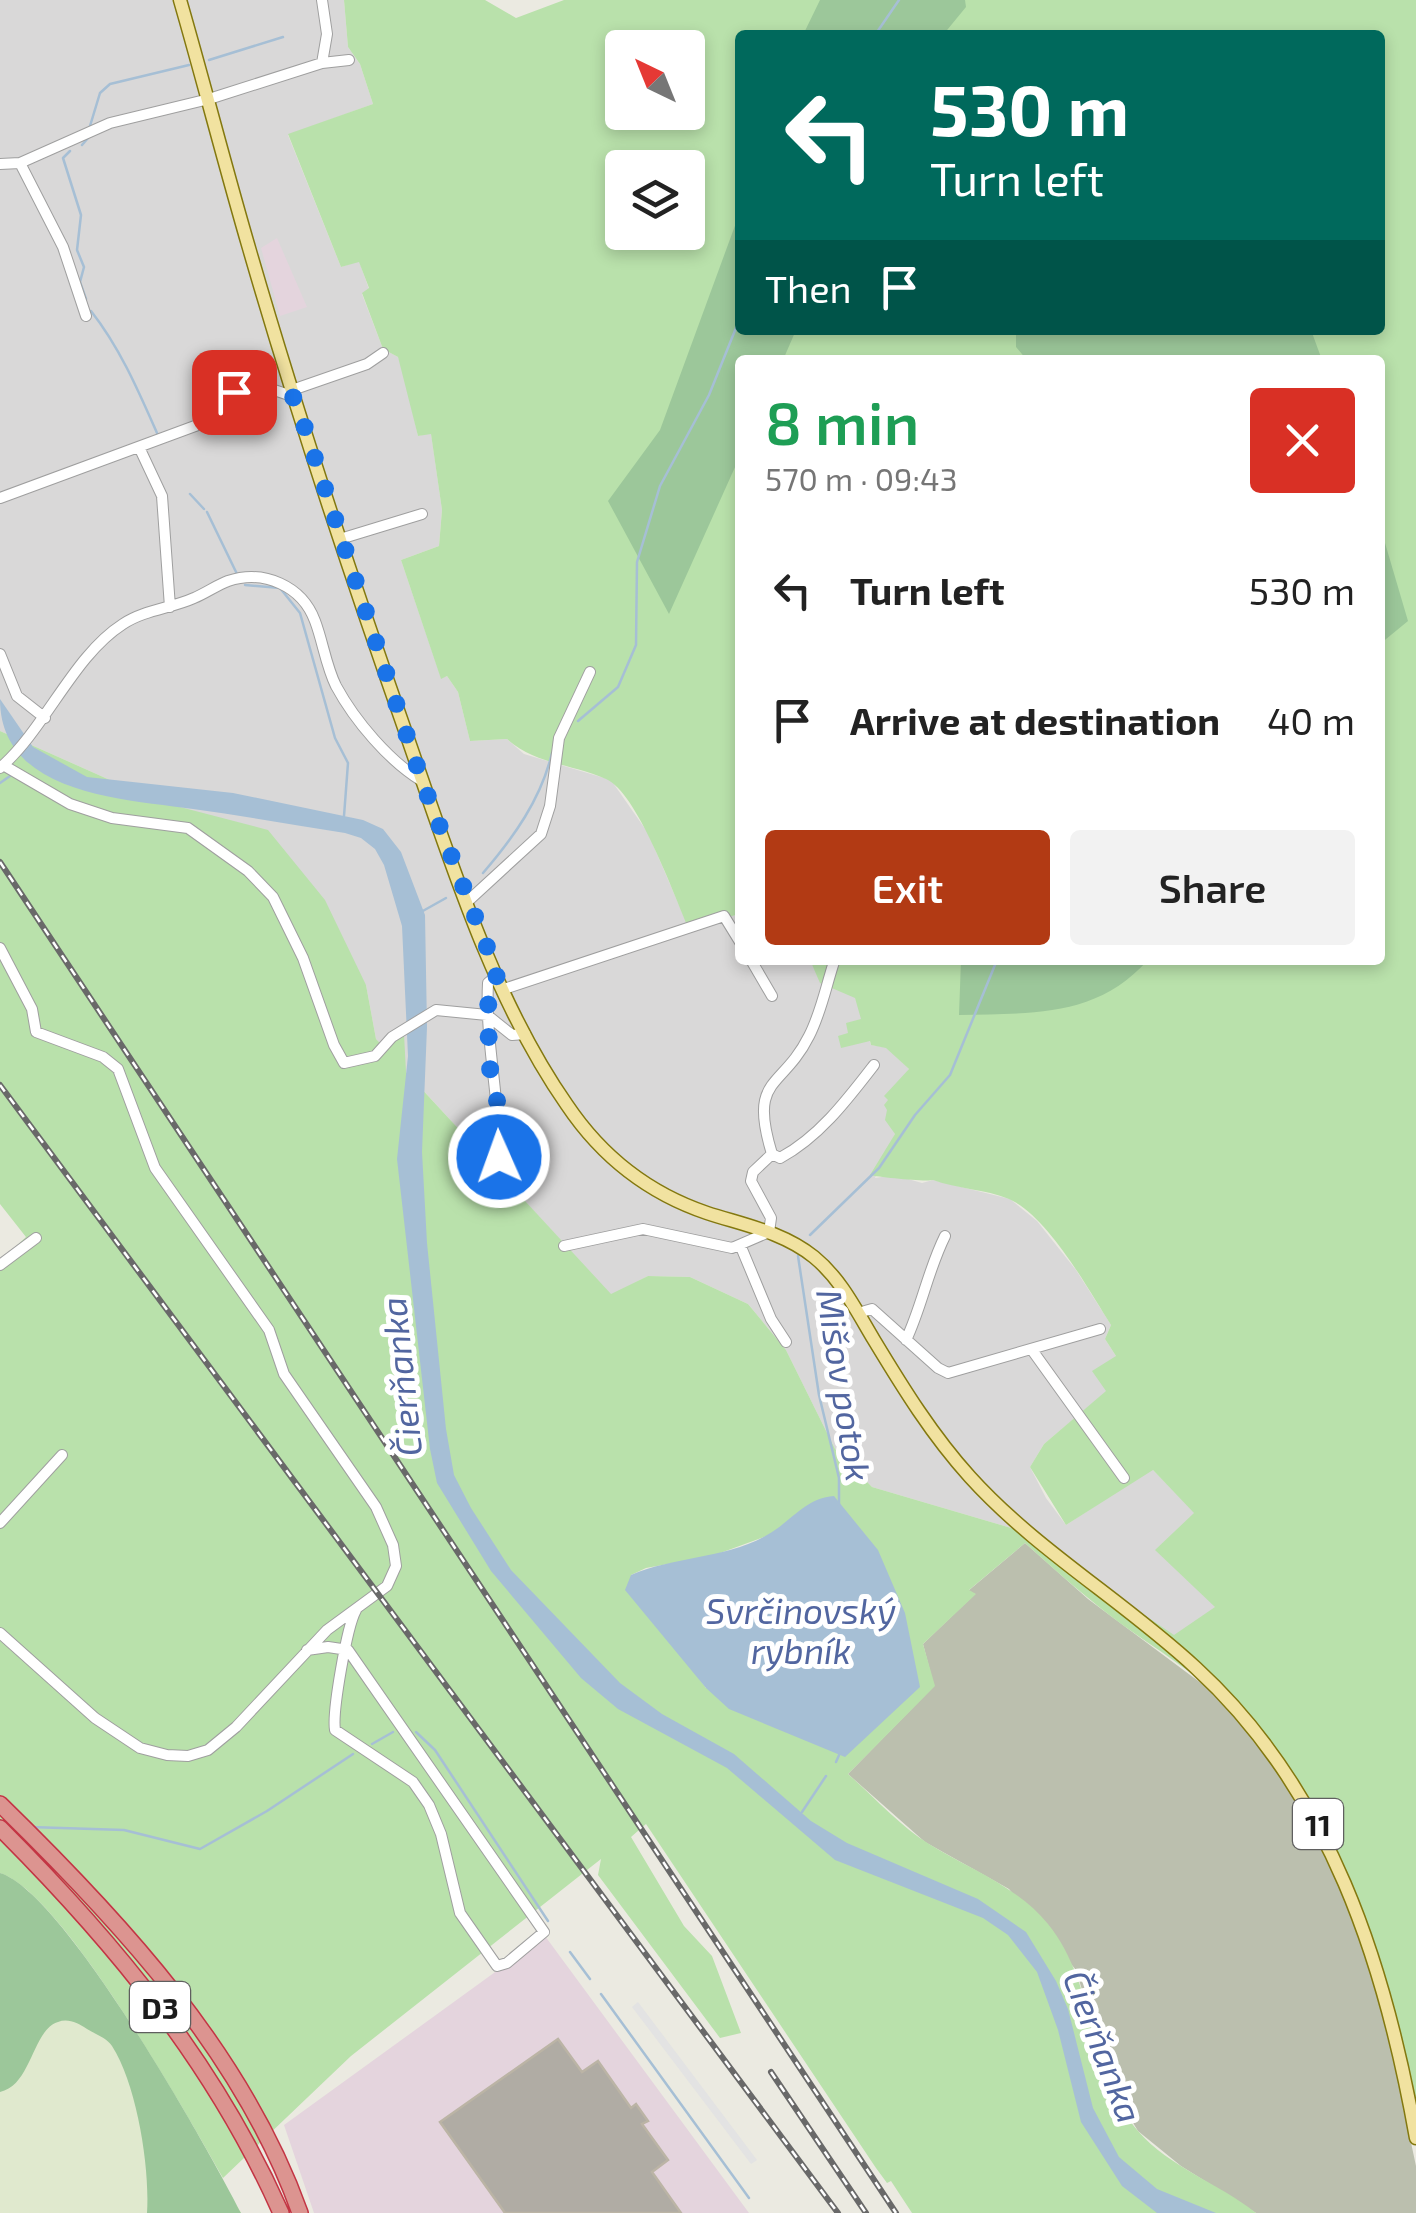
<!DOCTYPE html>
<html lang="en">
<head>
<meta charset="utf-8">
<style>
  :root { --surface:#fff; --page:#f2f2f2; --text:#222; --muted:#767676; --accent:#b23a14 }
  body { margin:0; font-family:"Exo 2",sans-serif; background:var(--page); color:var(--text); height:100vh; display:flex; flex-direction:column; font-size:38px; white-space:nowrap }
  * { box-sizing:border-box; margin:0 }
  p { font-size:32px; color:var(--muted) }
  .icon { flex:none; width:55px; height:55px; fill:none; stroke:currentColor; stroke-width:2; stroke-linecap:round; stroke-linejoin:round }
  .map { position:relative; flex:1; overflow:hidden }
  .side { position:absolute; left:735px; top:355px; width:650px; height:610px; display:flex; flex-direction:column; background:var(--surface); border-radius:10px; box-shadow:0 5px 15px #0003 }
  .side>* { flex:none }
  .top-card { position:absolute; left:735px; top:30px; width:650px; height:305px; border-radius:10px; box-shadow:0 5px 15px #0003; background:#00695c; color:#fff; overflow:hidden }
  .needle { width:65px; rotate:317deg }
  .tools { position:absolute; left:605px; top:30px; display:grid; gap:20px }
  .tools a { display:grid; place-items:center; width:100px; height:100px; border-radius:10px; background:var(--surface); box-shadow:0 5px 15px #0003; font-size:50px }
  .pin { position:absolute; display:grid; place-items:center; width:85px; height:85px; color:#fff; margin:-42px; border-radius:20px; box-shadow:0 5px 15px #0006 }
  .me { position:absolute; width:110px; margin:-55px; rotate:358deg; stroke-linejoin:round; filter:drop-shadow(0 0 8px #0008) }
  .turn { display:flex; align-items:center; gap:35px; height:210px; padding:0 30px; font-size:45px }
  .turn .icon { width:130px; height:130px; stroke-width:2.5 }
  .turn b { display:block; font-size:70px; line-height:85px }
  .then { display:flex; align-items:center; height:95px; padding:0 30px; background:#0003; gap:20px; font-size:38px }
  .round { display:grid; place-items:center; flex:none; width:105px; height:105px; border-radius:10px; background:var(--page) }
  .headline { display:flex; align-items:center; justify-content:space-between; height:170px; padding:0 30px }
  h1 { font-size:60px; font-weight:600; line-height:75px; color:#1e9e55 }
  .button { display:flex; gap:20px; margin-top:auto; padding:20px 30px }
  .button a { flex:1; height:115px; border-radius:10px; background:var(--accent); color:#fff; font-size:40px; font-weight:600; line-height:115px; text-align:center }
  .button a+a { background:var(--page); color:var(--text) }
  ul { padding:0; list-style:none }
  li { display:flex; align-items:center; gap:30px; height:130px; padding:0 30px }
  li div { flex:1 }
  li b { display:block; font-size:38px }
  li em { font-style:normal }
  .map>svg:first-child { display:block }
</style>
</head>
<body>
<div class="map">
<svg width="1416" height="2213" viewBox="0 0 1416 2213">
  <rect width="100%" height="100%" fill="#ebeae1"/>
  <!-- residential -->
  <path fill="#d9d8d8" d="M0,0H344L348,47L360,64L373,104L288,135L341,267L359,261L369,289L362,294L383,349L398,357L403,369L418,436L431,433L442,510L439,546L401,560L441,678L447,676L458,692L470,741L507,739L524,754L611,780L648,833L688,926L740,914V960H810L821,983L855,997L871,1045L886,1047L909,1069L889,1100L887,1110L895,1134L875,1178L894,1175L922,1183L933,1180L1010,1199L1037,1221L1076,1270L1111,1325L1105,1339L1116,1356L1107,1391L1044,1444L1030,1467L1046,1498L1066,1525L1152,1469L1195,1513L1156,1550L1216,1607L1174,1636L1018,1530L872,1487L835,1449L786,1350L748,1304L690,1277L648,1276L611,1295L376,1039L366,985L157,801L0,731Z"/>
  <!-- industrial -->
  <path fill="#e4d4dd" d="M277,238L307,307L280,316L261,248Z
    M545,1936L749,2213H314L284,2125Z"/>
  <!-- construction -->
  <path fill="#bbbfae" d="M1025,1543L1088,1599L1221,1698L1271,1758L1304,1810L1353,1917L1381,2002L1416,2166V2213H1256L1181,2166L1138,2131L1112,2088L1076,1970L1009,1889L925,1842L848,1774L934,1686L923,1644L975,1594L968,1591Z"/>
  <!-- farmland -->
  <path fill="#e0e9ce" d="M0,1873L148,2049L241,2213H0Z"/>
  <!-- grass -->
  <path fill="#b9e1ab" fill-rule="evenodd" d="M344,0H485L516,18L564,0H1416V2097L1402,2101C1372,1959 1328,1804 1221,1699C1193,1671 1156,1649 1124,1626C1089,1600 1057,1572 1025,1543L969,1590L976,1594L923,1644L935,1686L848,1774C874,1797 900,1826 929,1844C969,1869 1017,1886 1048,1924C1097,1984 1088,2073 1138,2131C1170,2168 1219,2183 1256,2213H912L891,2181L887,2183L876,2168L646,1824L631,1837L684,1926L712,1956L741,2033L720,2038L598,1875L601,1859L351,2056L223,2178C187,2115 62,1892 0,1873V1261L26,1237L0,1204V731L157,801L268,830L325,900L366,985L376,1039L386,1049L404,1034L406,1072L611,1294L648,1276L690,1277L748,1304L786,1350L835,1449L872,1487L1018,1530L1174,1635L1215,1607L1155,1550L1194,1513L1153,1470L1066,1525L1030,1467L1044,1444L1106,1391L1092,1371L1116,1356L1105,1339L1111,1325C1088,1289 1048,1216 1009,1199C985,1189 957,1189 933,1180C925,1182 878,1177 870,1175L895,1134L885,1120L887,1110L884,1105L888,1100L884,1096L909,1069L886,1048L871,1045L870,1041L841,1048L838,1036L848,1033L846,1023L861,1019L855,998L820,983L810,960H1380V360H740V914L688,927C674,895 637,792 606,779C572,764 535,764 507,739L470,741L458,692L447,676L441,679L401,560L439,546L442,510L431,434L418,436L398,357L383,349L362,293L369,288L359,262L341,267L288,134L373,104L360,64L348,47ZM740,35H1380V330H740ZM622,48H688V112H622ZM622,168H688V232H622ZM767,1536L706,1688L671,1641L631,1575L646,1568L712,1556Z"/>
  <!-- forest -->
  <path fill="#9cc79a" d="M820,0H965L966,7L943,35H803Z
    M740,212V330H796L783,360H740V456L669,614L608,501L660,430Z
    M1016,330H1311L1322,360H1027L1016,347Z
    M1380,526L1408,621L1380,644Z
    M961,960H1148C1096,1018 1032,1013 959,1015Z
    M0,1873C64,1892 207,2146 241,2213H147C150,2168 137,2085 112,2046C107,2038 95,2034 87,2029C78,2023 68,2018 58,2022C32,2030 32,2085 0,2092Z"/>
  <!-- parking -->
  <path fill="#e3e3e3" d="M638,2002L757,2160L751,2164L632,2007Z"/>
  <!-- water -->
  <path fill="#a6bfd5" d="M0,699L33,747L87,777L233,793L363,820L383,829L401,852L425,915L427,1027L422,1152L427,1243L446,1429L454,1475L471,1508L511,1570L620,1683L662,1714L734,1754L811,1821L847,1843L978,1899L1026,1932L1056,1981L1068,2009L1093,2108L1119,2157L1157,2189L1216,2213H1157L1122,2186L1081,2122L1058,2030L1037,1972L1008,1935L983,1918L835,1860L727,1768L618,1709L581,1678L491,1571L437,1483L430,1449L397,1159L408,1056L402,926L384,865L375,849L361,838L345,833C295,825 244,816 193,809C124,799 0,795 0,699Z
    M834,1496L878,1550L905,1613L920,1687L845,1757L729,1709L706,1688L625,1590L631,1575C674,1556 725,1559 767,1535C791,1522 805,1498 834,1496Z"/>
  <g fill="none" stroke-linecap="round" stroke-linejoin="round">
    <!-- stream -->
    <path stroke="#a6bfd5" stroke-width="2.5" d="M875,35L899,0
      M209,60L283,37
      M90,126L100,93L110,84L189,65
      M82,145L88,138
      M70,151L63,158L81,215L77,250L84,267L80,282L86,299
      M91,311C120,348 138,390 157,433
      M190,494L204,509
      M207,512L237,574
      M245,585L280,588L300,613L335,738L348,763L344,816
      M578,721L618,687L636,645L637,562L660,486L709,395L740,318
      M0,783L10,776
      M483,873C514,837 541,799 552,753
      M421,912L446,898
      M810,1235L879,1168L915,1115L950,1075L997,960
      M798,1256L819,1395L839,1478V1505
      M416,1732L435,1750L548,1921
      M372,1744L393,1732
      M836,1762L840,1753
      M802,1812L826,1776
      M30,1827L124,1830L200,1849L267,1811L353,1754
      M570,1952L590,1979
      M601,1994L749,2198"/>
  </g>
  <!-- building -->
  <path fill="#b0aca4" stroke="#bbb4a5" stroke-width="2.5" d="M558,2039L582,2072L598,2061L631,2108L636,2104L648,2121L642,2124L668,2160L652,2172L681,2213H505L440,2122Z"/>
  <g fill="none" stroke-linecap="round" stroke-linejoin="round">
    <defs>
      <path id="minor" d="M322,63L349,60
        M20,163L63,247L86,316
        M0,164L20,163L110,123L209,99L322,63L327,34L322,0
        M292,390L367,364L383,353
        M139,447L162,496L170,607
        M0,498L214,419C229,408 232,390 250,382L295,397
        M340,539L422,514
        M0,654L17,696L45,718
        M3,765L70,804L112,818L188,828L248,871L273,897L303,958L334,1045L344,1063L375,1056L392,1037L436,1010L487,1015L512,1035L525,1034
        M0,768C46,728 73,656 123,624C144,610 172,608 194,598C206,593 217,585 228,581C264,569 302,586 315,621C323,642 326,666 336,686C355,721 389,761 422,781
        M467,902L541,834L550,806L559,738L590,672
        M0,948L32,1009L36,1032L103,1057L118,1069L155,1168L269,1330L284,1374L376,1507L393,1545L396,1566L387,1586L327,1630L236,1727L208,1750L188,1756L167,1755L140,1748L95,1718L0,1633
        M751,960L772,996
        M504,989L724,916L740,942
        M772,1154L780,1158C819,1137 847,1100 874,1065
        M474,1169L499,1157C500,1098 485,1042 488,983L498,975
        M564,1246L643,1229L732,1248L769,1232L771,1218L751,1181L753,1172L772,1154C748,1076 782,1090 809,1036C821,1013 826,986 834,962
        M741,1247L771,1319L786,1342
        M0,1265L36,1238
        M858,1313L872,1309L938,1368L948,1373L1100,1329
        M906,1340C922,1306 928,1270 945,1236
        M1032,1350L1124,1478
        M0,1523L62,1455
        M307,1650L328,1647L348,1650L544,1932L507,1963L497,1966L460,1913L441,1834L429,1805L413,1782L335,1730C332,1712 347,1626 356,1610"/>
      <path id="major" d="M180,0C204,83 225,166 249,248C297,414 351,577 408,739C450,860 494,1001 567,1105C602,1157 648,1193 707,1213C744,1225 783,1232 814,1257C841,1279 856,1310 874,1340C903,1388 932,1435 970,1477C1036,1550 1124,1601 1196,1668C1330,1791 1385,1963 1416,2138"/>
      <path id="highway" d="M0,1804C119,1920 243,2053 300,2213
        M0,1828C115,1943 215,2064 281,2213"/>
    </defs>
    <!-- minor casing -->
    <use href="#minor" stroke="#9f9f9f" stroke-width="12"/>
    <!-- major casing -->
    <use href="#major" stroke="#83780f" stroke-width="15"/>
    <!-- highway casing -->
    <use href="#highway" stroke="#c33544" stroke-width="18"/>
    <!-- minor -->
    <use href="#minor" stroke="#fff" stroke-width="10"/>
    <!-- major -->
    <use href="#major" stroke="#f1e2a0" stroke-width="12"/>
    <!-- highway -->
    <use href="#highway" stroke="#dc9490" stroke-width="15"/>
    <defs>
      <path id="rail" d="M0,862L896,2213
        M0,1085L838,2213
        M771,2072L866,2213"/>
    </defs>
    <!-- rail casing -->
    <use href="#rail" stroke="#696969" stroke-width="6"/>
    <!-- rail -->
    <use href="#rail" stroke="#fff" stroke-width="2.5" stroke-dasharray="8" stroke-linecap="butt"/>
  </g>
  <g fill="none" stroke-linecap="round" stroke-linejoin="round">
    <!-- route -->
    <path stroke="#1a73e8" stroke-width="18" stroke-dasharray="0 32.4" d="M234,392L250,382L295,398L422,781L498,975L488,983L489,1064L497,1100L499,1157"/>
  </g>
  <g text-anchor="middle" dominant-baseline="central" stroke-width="10" stroke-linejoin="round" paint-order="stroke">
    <!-- shield labels -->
    <g fill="#fff" stroke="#5f5f5f" stroke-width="2.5">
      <rect x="1293" y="1799" width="50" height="50" rx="8"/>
      <rect x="130" y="1982" width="60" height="50" rx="8"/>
    </g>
    <g font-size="30" font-weight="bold" fill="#1b1b1b">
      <text x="1318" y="1824">11</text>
      <text x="160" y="2007">D3</text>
    </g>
    <!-- water labels -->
    <g font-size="35" font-style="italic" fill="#5266a0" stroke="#fff">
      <text transform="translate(400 1377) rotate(-96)">Čierňanka</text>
      <text transform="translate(845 1385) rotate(81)">Mišov potok</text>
      <text x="801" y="1610">Svrčinovský<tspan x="801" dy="40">rybník</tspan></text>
      <text transform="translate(1104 2046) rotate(69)">Čierňanka</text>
    </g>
  </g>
</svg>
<div class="tools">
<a><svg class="needle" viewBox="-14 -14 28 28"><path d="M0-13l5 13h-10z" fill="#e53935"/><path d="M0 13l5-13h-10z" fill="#767676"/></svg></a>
<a><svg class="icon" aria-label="layers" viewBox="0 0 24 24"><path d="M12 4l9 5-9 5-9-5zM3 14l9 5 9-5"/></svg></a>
</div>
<div class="pin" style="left:234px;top:392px;background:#d93025"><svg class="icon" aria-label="arrive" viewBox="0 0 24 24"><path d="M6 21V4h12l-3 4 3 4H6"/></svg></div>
<svg class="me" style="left:499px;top:1157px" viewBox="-20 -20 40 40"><circle r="17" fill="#1a73e8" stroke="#fff" stroke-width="3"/><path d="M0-11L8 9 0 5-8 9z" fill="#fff"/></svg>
<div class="top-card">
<div class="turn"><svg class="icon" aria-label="left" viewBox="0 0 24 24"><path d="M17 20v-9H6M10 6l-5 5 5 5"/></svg><div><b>530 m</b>Turn left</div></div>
<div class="then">Then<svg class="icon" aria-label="arrive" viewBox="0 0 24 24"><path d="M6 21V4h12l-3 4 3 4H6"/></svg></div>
</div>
<section class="side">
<div class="headline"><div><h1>8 min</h1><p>570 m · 09:43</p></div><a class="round" style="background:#d93025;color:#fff"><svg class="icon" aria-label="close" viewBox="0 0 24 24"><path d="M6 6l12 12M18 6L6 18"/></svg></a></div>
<ul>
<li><svg class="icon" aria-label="left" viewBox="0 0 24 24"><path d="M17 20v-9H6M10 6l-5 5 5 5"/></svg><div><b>Turn left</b></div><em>530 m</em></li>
<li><svg class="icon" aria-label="arrive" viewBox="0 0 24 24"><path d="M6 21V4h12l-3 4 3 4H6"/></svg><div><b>Arrive at destination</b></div><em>40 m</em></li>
</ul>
<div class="button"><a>Exit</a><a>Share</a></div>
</section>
</div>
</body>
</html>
